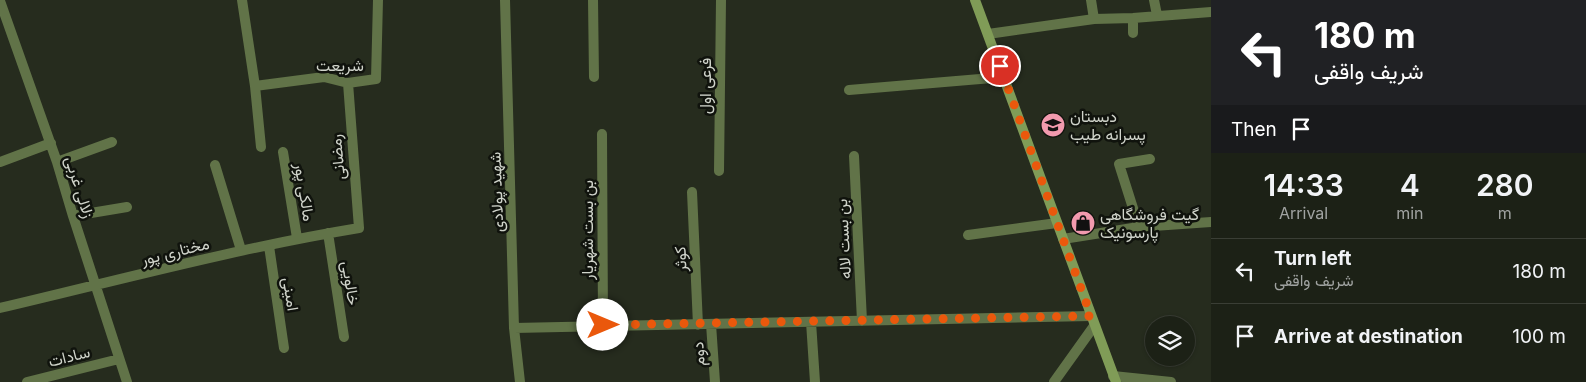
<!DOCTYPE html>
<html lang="en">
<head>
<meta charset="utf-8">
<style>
  :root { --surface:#1c2116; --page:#292e23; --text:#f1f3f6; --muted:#a0a3a1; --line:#3a3e35 }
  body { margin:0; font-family:Inter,Vazirmatn,sans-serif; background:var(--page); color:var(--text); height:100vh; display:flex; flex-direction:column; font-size:19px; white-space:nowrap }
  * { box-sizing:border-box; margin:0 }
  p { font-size:16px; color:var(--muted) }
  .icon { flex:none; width:28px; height:28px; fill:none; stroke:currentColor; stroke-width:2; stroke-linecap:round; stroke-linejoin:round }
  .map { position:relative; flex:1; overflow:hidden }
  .side { display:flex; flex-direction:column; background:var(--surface); width:375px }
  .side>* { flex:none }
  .guide { background:#202124; color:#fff; overflow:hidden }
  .controls { position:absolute; left:1145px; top:316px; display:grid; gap:10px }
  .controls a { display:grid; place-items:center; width:50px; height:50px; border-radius:50%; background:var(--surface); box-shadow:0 1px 4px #0004,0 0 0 1px var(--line); font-size:25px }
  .pin { position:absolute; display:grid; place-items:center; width:42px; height:42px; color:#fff; margin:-21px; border:2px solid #fff; border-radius:50%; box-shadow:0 1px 5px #0007 }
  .me { position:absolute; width:55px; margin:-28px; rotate:90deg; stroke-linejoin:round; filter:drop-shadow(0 0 4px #0008) }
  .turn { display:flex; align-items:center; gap:18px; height:105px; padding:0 20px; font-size:22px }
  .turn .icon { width:65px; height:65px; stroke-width:2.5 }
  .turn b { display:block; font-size:35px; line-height:42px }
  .then { display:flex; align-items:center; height:48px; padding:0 20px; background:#0003; gap:10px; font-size:19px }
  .eta { display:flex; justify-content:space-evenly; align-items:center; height:85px; text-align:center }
  .eta b { font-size:30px; font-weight:600; line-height:35px }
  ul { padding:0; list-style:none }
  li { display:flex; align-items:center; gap:15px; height:65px; padding:0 20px; border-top:1px solid var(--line) }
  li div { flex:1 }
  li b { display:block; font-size:19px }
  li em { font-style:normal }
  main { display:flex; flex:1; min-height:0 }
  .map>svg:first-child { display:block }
</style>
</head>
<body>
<main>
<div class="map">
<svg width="1211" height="382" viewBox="0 0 1211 382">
  <rect width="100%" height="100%" fill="#262c1e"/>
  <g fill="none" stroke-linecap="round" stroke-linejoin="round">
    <!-- street -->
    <path stroke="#617348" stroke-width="10" d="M242,0L255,86L261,147
      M505,0L514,328L520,382
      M593,0L594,77
      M1091,0L1094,19
      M1154,0L1157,15
      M0,1L57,162L73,216L127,382
      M1133,33V18
      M988,34L1094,19L1133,18L1211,12
      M255,86L324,77L348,83L376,79L378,0
      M849,90L1004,77
      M602,134L603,325
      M283,152L297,238
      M854,156L862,321
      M0,162L51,143
      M57,162L112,142
      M215,165L241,250
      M719,171L721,0
      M692,192L698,325
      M73,216L127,207
      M1139,227L1119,164L1150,159
      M328,233L344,337
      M968,235L1057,223
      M1063,239L1139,227L1211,222
      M269,246L284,348
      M0,308C119,280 238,248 359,228L348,83
      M811,322L815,382
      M711,324L715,382
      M514,328L1091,316
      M1113,376L1171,382
      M27,382L119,359
      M1054,382L1094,326"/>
    <!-- secondary -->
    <path stroke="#809c57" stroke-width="10" d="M975,0L1116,382"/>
  </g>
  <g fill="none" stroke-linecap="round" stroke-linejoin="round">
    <!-- route -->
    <path stroke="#ea580c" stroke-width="9" stroke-dasharray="0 16.2" d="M603,325L1091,316L1000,66"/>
  </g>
  <!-- icons -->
  <defs>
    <symbol id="school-disc" viewBox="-11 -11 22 22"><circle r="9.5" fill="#f29aae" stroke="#10130d"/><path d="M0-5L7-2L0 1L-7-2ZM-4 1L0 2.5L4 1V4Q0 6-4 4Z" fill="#111"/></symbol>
    <symbol id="shop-disc" viewBox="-11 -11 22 22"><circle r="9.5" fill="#f29aae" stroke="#10130d"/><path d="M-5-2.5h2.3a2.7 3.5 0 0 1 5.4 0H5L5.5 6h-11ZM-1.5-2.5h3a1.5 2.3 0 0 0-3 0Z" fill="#111"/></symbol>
  </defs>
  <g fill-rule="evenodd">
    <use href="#school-disc" x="1039" y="111" width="28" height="28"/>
    <use href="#shop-disc" x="1069" y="209" width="28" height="28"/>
  </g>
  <g text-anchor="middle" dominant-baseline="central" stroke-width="5" stroke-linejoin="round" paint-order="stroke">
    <!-- street labels -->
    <g font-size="16" fill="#d0d4cb" stroke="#10130d">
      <text x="340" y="65">شریعت</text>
      <text transform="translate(705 86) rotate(-90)">فرعی اول</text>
      <text transform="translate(337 157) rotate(-95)">رمضانی</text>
      <text transform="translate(80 187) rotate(73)">زلالی غربی</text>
      <text transform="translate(305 192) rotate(81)">مالکی پور</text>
      <text transform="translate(496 192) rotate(-92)">شهید پولادی</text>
      <text transform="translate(587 230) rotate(-90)">بن بست شهریار</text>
      <text transform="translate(843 239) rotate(-93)">بن بست لاله</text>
      <text transform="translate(175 251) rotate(-14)">مختاری پور</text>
      <text transform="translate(680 259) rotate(-92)">کوثر</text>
      <text transform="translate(351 283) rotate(81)">خالویی</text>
      <text transform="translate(291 294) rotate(81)">امینی</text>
      <text transform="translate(698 354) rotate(-94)">دوم</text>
      <text transform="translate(69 356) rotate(-14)">سادات</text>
    </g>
    <!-- poi labels -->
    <g font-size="16" fill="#d0d4cb" stroke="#10130d" text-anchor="start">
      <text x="1070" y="116">دبستان<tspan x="1070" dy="18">پسرانه طیب</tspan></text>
      <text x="1100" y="214">گیت فروشگاهی<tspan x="1100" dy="18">پارسونیک</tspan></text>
    </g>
  </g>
</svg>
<div class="controls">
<a><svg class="icon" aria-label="layers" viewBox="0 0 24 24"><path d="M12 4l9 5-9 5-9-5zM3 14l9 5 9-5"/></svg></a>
</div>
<div class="pin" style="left:1000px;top:66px;background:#d93025"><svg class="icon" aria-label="arrive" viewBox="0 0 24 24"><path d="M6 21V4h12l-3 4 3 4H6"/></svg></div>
<svg class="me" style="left:603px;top:325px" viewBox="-20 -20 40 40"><circle r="19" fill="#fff"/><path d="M0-13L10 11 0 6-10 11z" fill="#ea580c"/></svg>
</div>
<section class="side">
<div class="guide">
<div class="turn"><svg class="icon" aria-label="left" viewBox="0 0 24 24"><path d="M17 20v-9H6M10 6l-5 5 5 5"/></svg><div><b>180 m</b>شریف واقفی</div></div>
<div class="then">Then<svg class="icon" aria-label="arrive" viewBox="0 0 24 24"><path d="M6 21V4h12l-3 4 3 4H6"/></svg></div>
</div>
<div class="eta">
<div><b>14:33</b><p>Arrival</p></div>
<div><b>4</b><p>min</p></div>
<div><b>280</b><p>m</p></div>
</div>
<ul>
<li><svg class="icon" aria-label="left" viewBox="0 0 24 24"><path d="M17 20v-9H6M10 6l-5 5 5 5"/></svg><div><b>Turn left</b><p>شریف واقفی</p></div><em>180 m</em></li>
<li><svg class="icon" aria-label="arrive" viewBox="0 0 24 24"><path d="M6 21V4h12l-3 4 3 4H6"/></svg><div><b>Arrive at destination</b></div><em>100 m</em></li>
</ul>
</section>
</main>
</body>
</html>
